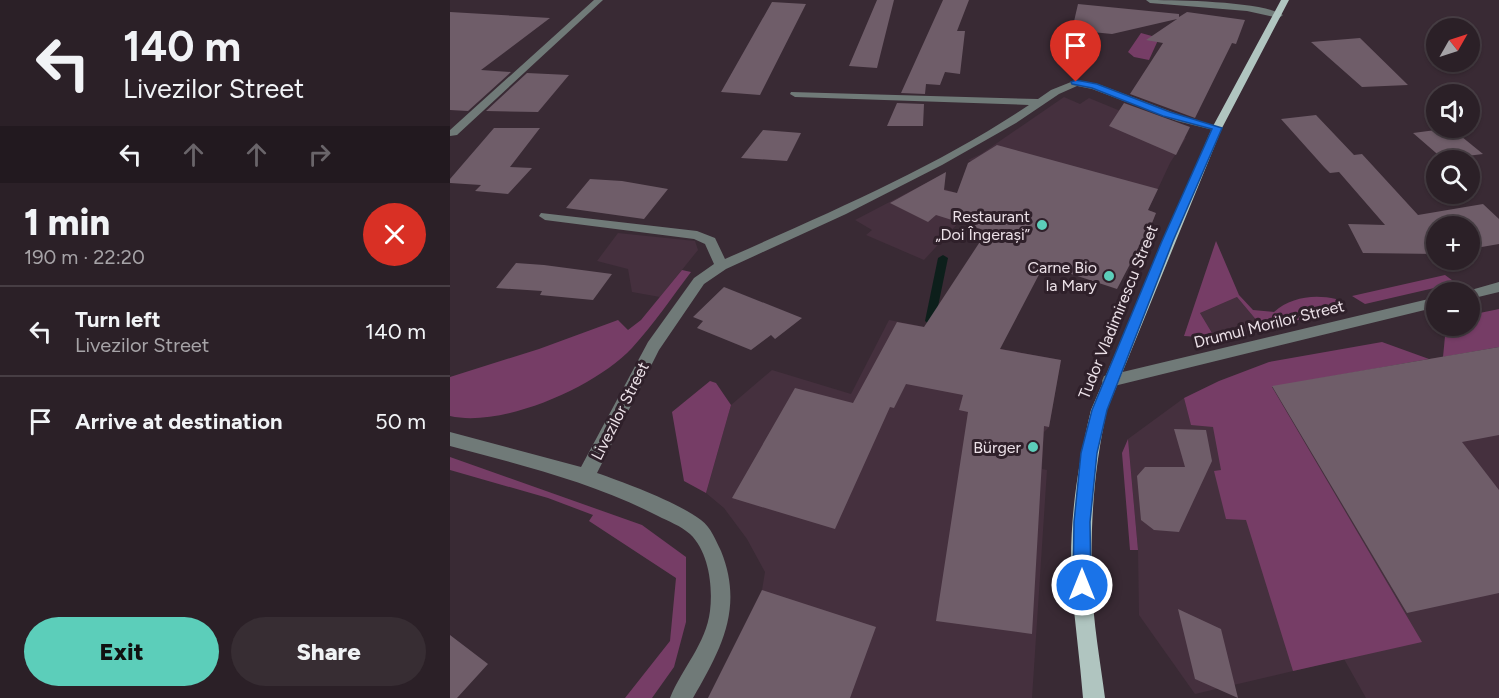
<!DOCTYPE html>
<html lang="en">
<head>
<meta charset="utf-8">
<style>
  :root { --surface:#2b2027; --page:#372d33; --text:#f1f3f6; --muted:#a6a3a7; --line:#473e44; --accent:#5cceba }
  body { margin:0; font-family:Figtree,sans-serif; background:var(--page); color:var(--text); height:100vh; display:flex; flex-direction:column; font-size:22px; white-space:nowrap }
  * { box-sizing:border-box; margin:0 }
  p { font-size:20px; color:var(--muted) }
  .icon { flex:none; width:33px; height:33px; fill:none; stroke:currentColor; stroke-width:2; stroke-linecap:round; stroke-linejoin:round }
  .map { position:relative; flex:1; overflow:hidden }
  .details { display:flex; flex-direction:column; background:var(--surface); width:450px }
  .details>* { flex:none }
  .guide { background:#2b2027; color:var(--text); overflow:hidden }
  .needle { width:39px; rotate:51deg }
  .buttons { position:absolute; left:976px; top:18px; display:grid; gap:12px }
  .buttons a { display:grid; place-items:center; width:54px; height:54px; border-radius:50%; background:var(--surface); box-shadow:0 2px 4px #0004,0 0 0 2px var(--line); font-size:30px }
  .pin { position:absolute; display:grid; place-items:center; width:51px; height:51px; color:#fff; margin:-62px -26px; border-radius:50% 50% 50% 0; rotate:-45deg; box-shadow:0 0 6px #0007 }
  .pin .icon { rotate:45deg }
  .me { position:absolute; width:66px; margin:-33px; rotate:0deg; stroke-linejoin:round; filter:drop-shadow(0 0 4px #0008) }
  .turn { display:flex; align-items:center; gap:21px; height:126px; padding:0 24px; font-size:27px }
  .turn .icon { width:78px; height:78px; stroke-width:2.5 }
  .turn b { display:block; font-size:42px; line-height:51px }
  .lanes { display:flex; align-items:center; height:57px; padding:0 24px; background:#0003; justify-content:center; gap:30px; direction:ltr }
  .lanes .off { opacity:.35 }
  .round { display:grid; place-items:center; flex:none; width:63px; height:63px; border-radius:32px; background:var(--page) }
  .summary { display:flex; align-items:center; justify-content:space-between; height:102px; padding:0 24px }
  h1 { font-size:36px; font-weight:800; line-height:45px }
  .button { display:flex; gap:12px; margin-top:auto; padding:12px 24px }
  .button a { flex:1; height:69px; border-radius:36px; background:var(--accent); color:#111; font-size:24px; font-weight:800; line-height:69px; text-align:center }
  .button a+a { background:var(--page); color:var(--text) }
  ul { padding:0; list-style:none }
  li { display:flex; align-items:center; gap:18px; height:90px; padding:0 24px; border-top:2px solid var(--line) }
  li div { flex:1 }
  li b { display:block; font-size:22px }
  li em { font-style:normal }
  main { display:flex; flex:1; min-height:0 }
  .map>svg:first-child { display:block }
</style>
</head>
<body>
<main>
<section class="details">
<div class="guide">
<div class="turn"><svg class="icon" aria-label="left" viewBox="0 0 24 24"><path d="M17 20v-9H6M10 6l-5 5 5 5"/></svg><div><b>140 m</b>Livezilor Street</div></div>
<div class="lanes"><svg class="icon" aria-label="left" viewBox="0 0 24 24"><path d="M17 20v-9H6M10 6l-5 5 5 5"/></svg><svg class="icon off" aria-label="ahead" viewBox="0 0 24 24"><path d="M12 20V5M6 11l6-6 6 6"/></svg><svg class="icon off" aria-label="ahead" viewBox="0 0 24 24"><path d="M12 20V5M6 11l6-6 6 6"/></svg><svg class="icon off" aria-label="right" viewBox="0 0 24 24"><path d="M7 20v-9h11M14 6l5 5-5 5"/></svg></div>
</div>
<div class="summary"><div><h1>1 min</h1><p>190 m · 22:20</p></div><a class="round" style="background:#d93025;color:#fff"><svg class="icon" aria-label="close" viewBox="0 0 24 24"><path d="M6 6l12 12M18 6L6 18"/></svg></a></div>
<ul>
<li><svg class="icon" aria-label="left" viewBox="0 0 24 24"><path d="M17 20v-9H6M10 6l-5 5 5 5"/></svg><div><b>Turn left</b><p>Livezilor Street</p></div><em>140 m</em></li>
<li><svg class="icon" aria-label="arrive" viewBox="0 0 24 24"><path d="M6 21V4h12l-3 4 3 4H6"/></svg><div><b>Arrive at destination</b></div><em>50 m</em></li>
</ul>
<div class="button"><a>Exit</a><a>Share</a></div>
</section>
<div class="map">
<svg width="1049" height="698" viewBox="0 0 1049 698">
  <rect width="100%" height="100%" fill="#392a34"/>
  <!-- built -->
  <path fill="#45303e" d="M614,97L630,104L639,98L736,138L720,163L698,210L706,213L692,248L682,259L592,248L509,222L474,260L416,235L422,230L405,220L476,183L528,200L552,171L518,160L531,154Z
    M168,233L245,241L248,250L210,297L182,292L178,269L147,261Z
    M787,297L813,328L765,338L750,313Z
    M439,320L501,332L498,339L611,360L599,427L594,432L592,469L597,470L582,698H258L312,590L315,572L297,539L274,508L256,493L281,405L322,370L401,394Z
    M1049,347V698H916L894,659L745,694L689,615L688,550L678,439L734,398L740,420L822,386Z"/>
  <!-- green -->
  <path fill="#763d66" d="M691,33L709,38L699,60L684,57L678,52Z
    M766,241L789,295L803,310L824,312C841,297 864,294 886,299L892,310L813,328L787,297L750,313L765,338L734,336Z
    M232,270L241,272C222,297 204,324 182,348C146,387 52,428 0,416V377L89,349L168,320L178,330L191,320Z
    M995,275L1006,283L915,304L902,296Z
    M1049,309V347L993,357L996,326H1020V315Z
    M932,342L979,359L822,387L972,642L843,671L796,520L776,519L764,471L771,470L763,427L741,425L734,398L769,381L819,362Z
    M260,381L266,383L281,405L256,493L234,481L222,412Z
    M678,439L688,550H680L672,453Z
    M0,457L192,525L236,557V622L224,667L202,698H175L220,641L226,578L139,521L143,515L98,498L0,470Z"/>
  <g fill="none" stroke-linecap="round" stroke-linejoin="round">
    <!-- stream -->
    <path fill="#0d1f1b" fill-rule="evenodd" d="M493,255L498,258L485,321L480,325L475,321L488,258Z"/>
  </g>
  <!-- building -->
  <path fill="#6f5d69" d="M427,0H444L427,68L399,66Z
    M493,0H519L507,31H515L510,74L495,72L490,85L476,84L475,94L451,93Z
    M322,2L356,4L310,95L271,92Z
    M628,4L729,14V17L737,12L795,20L786,44L782,43L745,118L680,94L713,43L696,40L727,19L662,34L622,30Z
    M0,12L100,18L31,70L61,72L18,111L0,110Z
    M910,38L958,85L912,87L861,42Z
    M77,73L119,75L88,112L36,111Z
    M447,103L474,104L473,126H437Z
    M674,103L740,127L726,155L659,126Z
    M866,115L904,155L912,154L968,215L1033,204L1049,219V244L1020,249V226H987V254L913,253L898,224L935,225L889,172L880,173L874,167L831,119Z
    M44,128H90L60,167L82,168L58,194L25,191L31,185L0,183V179Z
    M1001,128L1033,154L993,159L963,133Z
    M313,130L351,133L337,161L291,158Z
    M547,145L708,189L698,210L706,213L692,248L689,247L667,289L594,265L550,349L611,360L599,427L594,426L582,634L486,621L518,412L509,410L513,395L456,384L444,408L440,407L385,529L282,498L345,388L403,403L447,322L474,327L537,231L486,215L478,222L440,203L496,172L494,190L507,193L518,163Z
    M140,179L172,181L218,189L194,219L116,208Z
    M66,263L94,265L162,274L143,300L90,295L92,291L46,288Z
    M274,287L352,318L325,339L321,335L301,350L247,328L253,321L243,317Z
    M1049,347V435L1012,442L1049,490V593L957,613L822,386Z
    M724,429L756,430L762,461L729,532L704,530L691,520L687,476L695,467H735Z
    M312,590L426,627L400,698H258Z
    M728,609L771,629L788,698L745,679Z
    M0,635L38,664L7,698H0Z"/>
  <g fill="none" stroke-linecap="round" stroke-linejoin="round">
    <!-- minor -->
    <path fill="#707a78" fill-rule="evenodd" d="M144,0H153L7,135L0,136V130Z
      M696,0C724,0 812,1 833,15L829,18L797,11L700,3Z
      M626,80L648,84L735,117L772,128L767,131L727,121L642,89L627,86L609,94L566,123L492,165L396,214L276,269L254,284L209,350L147,473C176,483 227,502 251,520C261,527 266,541 271,551C294,608 271,649 243,698H220C232,668 256,644 260,611C263,587 259,552 240,534C231,526 218,521 208,516C142,482 71,465 0,446V432L131,467L198,342L244,278L264,264L255,244L244,239L95,220L89,216L91,213L247,231L265,238L275,259C378,213 485,168 579,105L345,97L340,94L341,92L588,99L601,90Z
      M1049,282V292L1020,299V292H1014Z
      M987,297V307L660,387L654,386L652,381L654,376L660,375Z"/>
    <!-- major -->
    <path fill="#b0c5c0" fill-rule="evenodd" d="M831,0H839L772,128L657,410C644,467 640,525 642,584C643,622 650,660 655,698H633C630,661 625,625 622,588C618,528 627,468 641,410L762,128Z"/>
  </g>
  <!-- route -->
  <path fill="#1a73e8" stroke="#114b97" stroke-width="1.5" d="M626,80L647,84L720,112L772,128L723,241L657,410L647,453L640,522L641,585L638,592L632,594L626,592L623,585L624,522L631,453L642,410L712,241L762,129L713,116L642,88L622,84L621,82Z"/>
  <!-- markers -->
  <g fill="#5cceba" stroke="#2f202a" stroke-width="2">
    <circle cx="592" cy="225" r="6"/>
    <circle cx="659" cy="276" r="6"/>
    <circle cx="583" cy="447" r="6"/>
  </g>
  <g text-anchor="middle" dominant-baseline="central" stroke-width="6" stroke-linejoin="round" paint-order="stroke">
    <!-- poi labels -->
    <g font-size="16" fill="#ece1e8" stroke="#2f202a" text-anchor="end">
      <text x="580" y="216">Restaurant<tspan x="580" dy="18">„Doi Îngerași”</tspan></text>
      <text x="647" y="267">Carne Bio<tspan x="647" dy="18">la Mary</tspan></text>
      <text x="571" y="447">Bürger</text>
    </g>
    <!-- street labels -->
    <g font-size="16" fill="#ece1e8" stroke="#2f202a">
      <text transform="translate(668 312) rotate(-68)">Tudor Vladimirescu Street</text>
      <text transform="translate(819 324) rotate(-14)">Drumul Morilor Street</text>
      <text transform="translate(170 411) rotate(-63)">Livezilor Street</text>
    </g>
  </g>
</svg>
<div class="buttons">
<a><svg class="needle" viewBox="-14 -14 28 28"><path d="M0-13l5 13h-10z" fill="#e53935"/><path d="M0 13l5-13h-10z" fill="#a6a3a7"/></svg></a>
<a><svg class="icon" aria-label="sound" viewBox="0 0 24 24"><path d="M4 9h4l5-4v14l-5-4H4zM17 9q2 3 0 6"/></svg></a>
<a><svg class="icon" aria-label="search" viewBox="0 0 24 24"><circle cx="10" cy="10" r="6"/><path d="M15 15l6 6"/></svg></a>
<a>+</a>
<a>−</a>
</div>
<div class="pin" style="left:626px;top:82px;background:#d93025"><svg class="icon" aria-label="arrive" viewBox="0 0 24 24"><path d="M6 21V4h12l-3 4 3 4H6"/></svg></div>
<svg class="me" style="left:632px;top:585px" viewBox="-20 -20 40 40"><circle r="17" fill="#1a73e8" stroke="#fff" stroke-width="3"/><path d="M0-11L8 9 0 5-8 9z" fill="#fff"/></svg>
</div>
</main>
</body>
</html>
